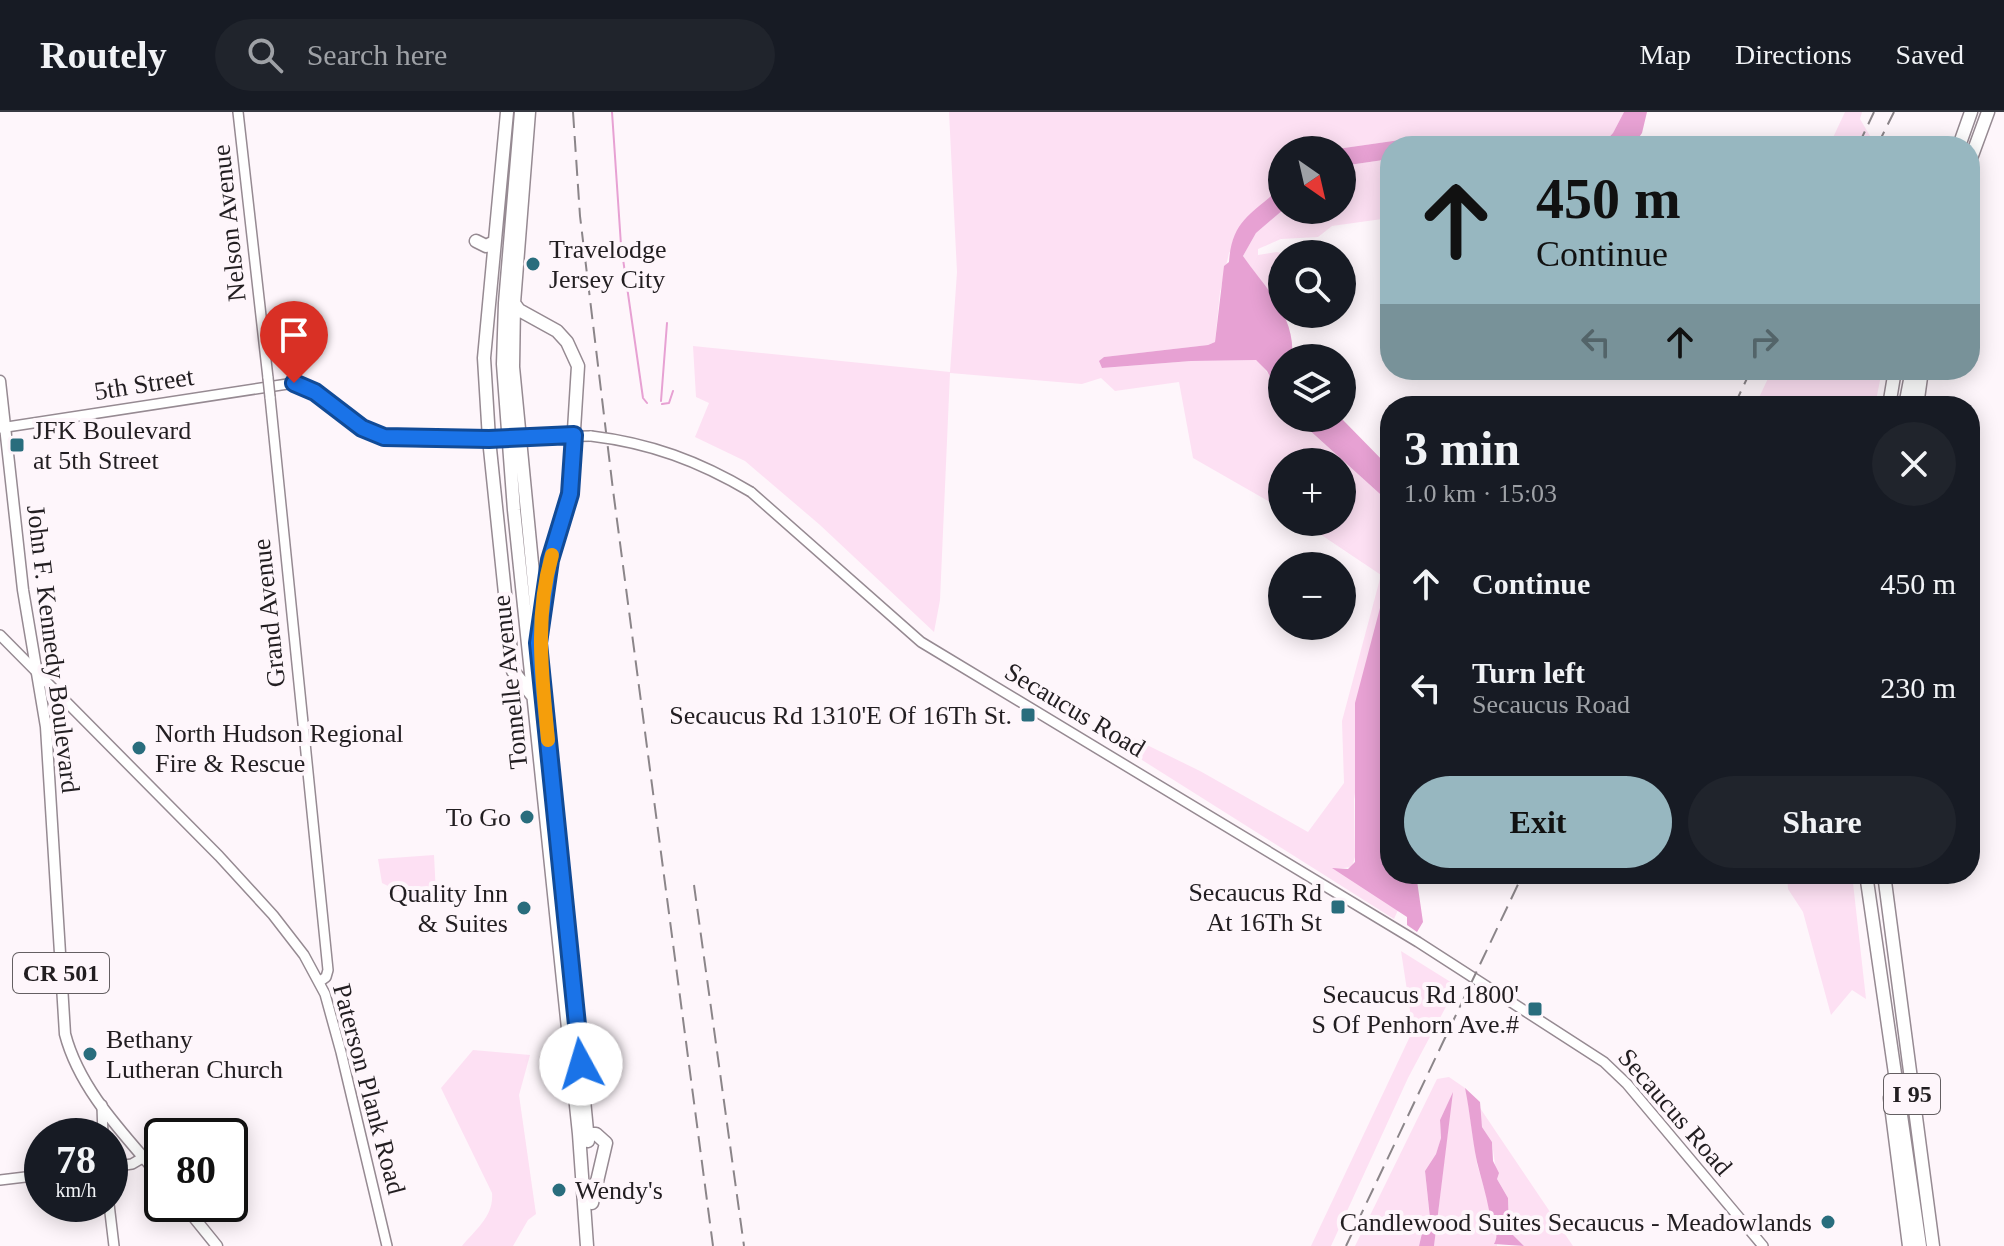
<!DOCTYPE html>
<html lang="en">
<head>
<meta charset="utf-8">
<style>
  :root { --surface:#171b24; --page:#20242c; --text:#f1f3f6; --muted:#9ea1a6; --line:#363941; --accent:#97b7c0 }
  body { margin:0; font-family:"Times New Roman",serif; background:var(--page); color:var(--text); height:100vh; display:flex; flex-direction:column; font-size:30px; white-space:nowrap }
  * { box-sizing:border-box; margin:0 }
  p { font-size:26px; color:var(--muted) }
  .icon { flex:none; width:44px; height:44px; fill:none; stroke:currentColor; stroke-width:2; stroke-linecap:round; stroke-linejoin:round }
  .map { position:relative; flex:1; overflow:hidden }
  .side { position:absolute; left:1380px; top:284px; width:600px; height:488px; display:flex; flex-direction:column; background:var(--surface); border-radius:32px; box-shadow:0 4px 20px #0003 }
  .side>* { flex:none }
  .hud { position:absolute; left:1380px; top:24px; width:600px; height:244px; border-radius:32px; box-shadow:0 4px 20px #0003; background:#97b7c0; color:#111; overflow:hidden }
  .needle { width:52px; rotate:146deg }
  .tools { position:absolute; left:1268px; top:24px; display:grid; gap:16px }
  .tools a { display:grid; place-items:center; width:88px; height:88px; border-radius:50%; background:var(--surface); box-shadow:0 4px 20px #0003; font-size:40px }
  .speed { position:absolute; left:24px; top:1006px; display:flex; gap:16px; font-size:40px; font-weight:700; text-align:center }
  .speed>* { display:grid; place-content:center; width:104px; height:104px; border-radius:50%; background:var(--surface); box-shadow:0 4px 20px #0003; line-height:1 }
  .speed small { font-size:20px; font-weight:400 }
  .speed .limit { border:4px solid #111; border-radius:12px; background:#fff; color:#111 }
  .pin { position:absolute; display:grid; place-items:center; width:68px; height:68px; color:#fff; margin:-82px -34px; border-radius:50% 50% 50% 0; rotate:-45deg; box-shadow:0 0 8px #0007 }
  .pin .icon { rotate:45deg }
  .me { position:absolute; width:88px; margin:-44px; rotate:354deg; stroke-linejoin:round; filter:drop-shadow(0 0 6px #0008) }
  .turn { display:flex; align-items:center; gap:28px; height:168px; padding:0 24px; font-size:36px }
  .turn .icon { width:104px; height:104px; stroke-width:2.5 }
  .turn b { display:block; font-size:56px; line-height:68px }
  .lanes { display:flex; align-items:center; height:76px; padding:0 24px; background:#0003; justify-content:center; gap:40px; direction:ltr }
  .lanes .off { opacity:.35 }
  .round { display:grid; place-items:center; flex:none; width:84px; height:84px; border-radius:42px; background:var(--page) }
  .head { display:flex; align-items:center; justify-content:space-between; height:136px; padding:0 24px }
  h1 { font-size:48px; font-weight:600; line-height:60px }
  .button { display:flex; gap:16px; margin-top:auto; padding:16px 24px }
  .button a { flex:1; height:92px; border-radius:48px; background:var(--accent); color:#111; font-size:32px; font-weight:600; line-height:92px; text-align:center }
  .button a+a { background:var(--page); color:var(--text) }
  ul { padding:0; list-style:none }
  li { display:flex; align-items:center; gap:24px; height:104px; padding:0 24px }
  li div { flex:1 }
  li b { display:block; font-size:30px }
  li em { font-style:normal }
  header { display:flex; align-items:center; gap:48px; box-sizing:border-box; height:112px; padding:0 40px; background:var(--surface); border-bottom:2px solid var(--line) }
  header strong { font-size:38px }
  nav { display:flex; gap:44px; margin-inline-start:auto; font-size:28px }
  .search { width:560px; height:72px; background:var(--page); display:flex; align-items:center; gap:20px; box-sizing:border-box; padding:0 28px; border-radius:44px; color:var(--muted); font-size:30px }
  .map>svg:first-child { display:block }
</style>
</head>
<body>
<header>
<strong>Routely</strong>
<div class="search"><svg class="icon" aria-label="search" viewBox="0 0 24 24"><circle cx="10" cy="10" r="6"/><path d="M15 15l6 6"/></svg>Search here</div>
<nav><a>Map</a><a>Directions</a><a>Saved</a></nav>
</header>
<div class="map">
<svg width="2004" height="1134" viewBox="0 0 2004 1134">
  <rect width="100%" height="100%" fill="#fef6fb"/>
  <!-- green -->
  <path fill="#fde0f3" d="M949,0H1624L1613,21L1601,34H1441L1407,27L1330,38H1282V74L1229,141L1220,180L1215,230L1208,233L1104,245L1100,249L1103,256L1191,249L1256,248C1272,262 1282,285 1282,306H1296L1390,391V458L1386,463L1354,688L1355,745L1352,755L1335,757L1398,798L1394,807L1096,619L1100,610L1200,659L1308,720L1344,671L1342,609L1381,463L1302,410H1342V350H1282V397L1193,346L1179,270L1115,279L1101,266L1082,272L950,261L940,488L934,520L820,413L745,349L695,325L709,291L696,285L693,234L950,260L957,160Z
    M1845,0H1862L1860,7L1876,34H1829Z
    M1390,47V114L1382,107L1332,114L1318,125L1281,127L1258,137V143L1277,140L1284,142L1275,155L1282,174V199L1243,144L1256,121L1283,98H1342V54Z
    M1772,258H1882L1875,294H1755Z
    M434,743L436,782L398,779L382,771L378,747Z
    M1787,762H1852L1866,887L1852,878L1831,903L1803,800L1788,777Z
    M1401,839L1457,874L1408,966L1331,1134H1311L1413,918Z
    M473,938L530,943L519,983L536,1102L528,1108L513,1134H462C476,1117 494,1104 492,1081L441,976Z
    M1449,965L1465,976L1467,984L1477,1052L1497,1119V1134H1434L1452,983L1440,1008L1441,1026L1436,1042L1425,1059L1430,1107L1426,1105L1419,1134H1355L1437,967Z
    M1478,993L1573,1134H1524L1509,1119L1508,1086L1497,1067L1492,1030L1482,1015Z"/>
  <!-- water -->
  <path fill="#e7a1d3" d="M1624,0H1647L1642,21L1633,34H1601L1613,21Z
    M1407,27L1441,34H1390V47L1342,54V38H1330Z
    M1282,74L1283,98L1256,121L1243,144C1266,177 1296,204 1292,246H1282V288L1267,259L1256,248L1191,249L1102,256L1099,249L1104,245L1208,233L1215,230L1224,154L1229,150C1232,106 1254,102 1282,74Z
    M1296,306H1341L1390,356V391Z
    M1390,458V552L1386,558L1390,762H1416L1423,810L1417,820L1407,813V805L1332,756L1348,757L1355,750V591Z
    M1465,976L1480,990L1482,1015L1492,1030L1493,1049L1499,1061L1497,1067L1508,1086L1509,1119L1524,1134L1494,1132C1501,1120 1491,1110 1489,1098C1486,1082 1481,1066 1477,1050C1472,1026 1470,1000 1465,976Z
    M1453,980L1434,1134H1419L1426,1104L1430,1106L1425,1059L1436,1042L1441,1026L1440,1008Z"/>
  <g fill="none" stroke-linecap="round" stroke-linejoin="round">
    <!-- stream -->
    <path stroke="#e7a1d3" stroke-width="2" d="M612,0L621,133L643,286L647,291
      M661,289L667,211
      M662,292L669,291L673,279"/>
    <defs>
      <path id="secondary" d="M238,0L268,266
        M270,285L328,858L326,865L319,870
        M0,316L294,271C323,276 342,306 366,318C397,335 460,328 495,327
        M532,325L591,324
        M751,380L921,530L1418,830L1604,950L1627,972L1763,1134
        M0,523L219,744L273,803L304,843L325,882L341,940L387,1134
        M102,993L103,1024
        M110,1055L132,1052L144,1045
        M0,1068L42,1063
        M109,1092L114,1134"/>
      <path id="primary" d="M0,269L23,478L46,615L65,922C80,979 125,1023 162,1067
        M183,1092L217,1134"/>
      <path id="highway" d="M507,0L484,246L489,327L513,559L532,583
        M521,0L505,191L503,252L514,398L579,1022L587,1134
        M529,0L514,191L513,255L588,1029
        M1959,34L1971,0
        M1970,49L1988,0
        M476,129L486,134L494,130
        M514,191L519,198L557,219L567,230L578,254L570,382L550,448L541,504
        M1889,294L1895,258
        M1905,294L1912,258
        M1917,294L1922,258
        M1866,762L1920,1134
        M1884,762L1933,1134
        M1890,986L1909,1134
        M582,1022H596L606,1031L592,1091"/>
    </defs>
    <!-- secondary casing -->
    <use href="#secondary" stroke="#968a92" stroke-width="12"/>
    <!-- primary casing -->
    <use href="#primary" stroke="#968a92" stroke-width="13"/>
    <!-- highway casing -->
    <use href="#highway" stroke="#968a92" stroke-width="15"/>
    <!-- secondary -->
    <use href="#secondary" stroke="#fff" stroke-width="9"/>
    <!-- primary -->
    <use href="#primary" stroke="#fff" stroke-width="10"/>
    <!-- highway -->
    <use href="#highway" stroke="#fff" stroke-width="12"/>
    <!-- rail -->
    <path stroke="#8b8589" stroke-width="2" stroke-dasharray="16 8" stroke-linecap="butt" d="M573,0L580,104L613,378L713,1134
      M1858,34L1874,0
      M1877,34L1894,0
      M1734,294L1751,258
      M694,773L744,1134
      M1346,1134L1523,762"/>
    <defs>
      <path id="secondary-bridge" d="M268,266L270,285
        M591,324C650,331 699,349 751,380
        M499,327L532,325"/>
    </defs>
    <!-- secondary-bridge casing -->
    <use href="#secondary-bridge" stroke="#968a92" stroke-width="12" stroke-linecap="butt"/>
    <!-- secondary-bridge -->
    <use href="#secondary-bridge" stroke="#fff" stroke-width="9"/>
  </g>
  <g fill="none" stroke-linecap="round" stroke-linejoin="round">
    <defs>
      <path id="route" d="M294,271L315,280L362,316L384,325L489,327L574,323L570,382L550,448L538,531L581,952"/>
    </defs>
    <!-- route casing -->
    <use href="#route" stroke="#114b97" stroke-width="20"/>
    <!-- route -->
    <use href="#route" stroke="#1a73e8" stroke-width="14"/>
    <!-- slow -->
    <path stroke="#f59e0b" stroke-width="14" d="M548,628C542,565 534,505 552,443"/>
  </g>
  <!-- markers -->
  <g fill="#296d7d" stroke="#fef6fb" stroke-width="3">
    <circle cx="533" cy="152" r="8"/>
    <rect x="9" y="325" width="16" height="16" rx="4"/>
    <rect x="1020" y="595" width="16" height="16" rx="4"/>
    <circle cx="139" cy="636" r="8"/>
    <circle cx="527" cy="705" r="8"/>
    <rect x="1330" y="787" width="16" height="16" rx="4"/>
    <circle cx="524" cy="796" r="8"/>
    <rect x="1527" y="889" width="16" height="16" rx="4"/>
    <circle cx="90" cy="942" r="8"/>
    <circle cx="559" cy="1078" r="8"/>
    <circle cx="1828" cy="1110" r="8"/>
  </g>
  <g text-anchor="middle" dominant-baseline="central" stroke-width="8" stroke-linejoin="round" paint-order="stroke">
    <!-- shield labels -->
    <g fill="#fef6fb" stroke="#645f62" stroke-width="2">
      <rect x="13" y="841" width="96" height="40" rx="6"/>
      <rect x="1884" y="962" width="56" height="40" rx="6"/>
    </g>
    <g font-size="24" font-weight="bold" fill="#221e21">
      <text x="61" y="861">CR 501</text>
      <text x="1912" y="982">I 95</text>
    </g>
    <!-- street labels -->
    <g font-size="26" fill="#221e21" stroke="#fef6fb">
      <text transform="translate(229 111) rotate(-96)">Nelson Avenue</text>
      <text transform="translate(144 272) rotate(-9)">5th Street</text>
      <text transform="translate(269 501) rotate(-96)">Grand Avenue</text>
      <text transform="translate(53 537) rotate(83)">John F. Kennedy Boulevard</text>
      <text transform="translate(510 570) rotate(-96)">Tonnelle Avenue</text>
      <text transform="translate(1075 598) rotate(31)">Secaucus Road</text>
      <text transform="translate(369 977) rotate(75)">Paterson Plank Road</text>
      <text transform="translate(1675 1000) rotate(49)">Secaucus Road</text>
    </g>
    <!-- poi labels -->
    <g font-size="26" fill="#221e21" stroke="#fef6fb" text-anchor="end">
      <text x="549" y="137" text-anchor="start">Travelodge<tspan x="549" dy="30">Jersey City</tspan></text>
      <text x="33" y="318" text-anchor="start">JFK Boulevard<tspan x="33" dy="30">at 5th Street</tspan></text>
      <text x="1012" y="603">Secaucus Rd 1310'E Of 16Th St.</text>
      <text x="155" y="621" text-anchor="start">North Hudson Regional<tspan x="155" dy="30">Fire &amp; Rescue</tspan></text>
      <text x="511" y="705">To Go</text>
      <text x="1322" y="780">Secaucus Rd<tspan x="1322" dy="30">At 16Th St</tspan></text>
      <text x="508" y="781">Quality Inn<tspan x="508" dy="30">&amp; Suites</tspan></text>
      <text x="1519" y="882">Secaucus Rd 1800'<tspan x="1519" dy="30">S Of Penhorn Ave.#</tspan></text>
      <text x="106" y="927" text-anchor="start">Bethany<tspan x="106" dy="30">Lutheran Church</tspan></text>
      <text x="575" y="1078" text-anchor="start">Wendy's</text>
      <text x="1812" y="1110">Candlewood Suites Secaucus - Meadowlands</text>
    </g>
  </g>
</svg>
<div class="tools">
<a><svg class="needle" viewBox="-14 -14 28 28"><path d="M0-13l5 13h-10z" fill="#e53935"/><path d="M0 13l5-13h-10z" fill="#9ea1a6"/></svg></a>
<a><svg class="icon" aria-label="search" viewBox="0 0 24 24"><circle cx="10" cy="10" r="6"/><path d="M15 15l6 6"/></svg></a>
<a><svg class="icon" aria-label="layers" viewBox="0 0 24 24"><path d="M12 4l9 5-9 5-9-5zM3 14l9 5 9-5"/></svg></a>
<a>+</a>
<a>−</a>
</div>
<div class="speed"><div>78<small>km/h</small></div><div class="limit">80</div></div>
<div class="pin" style="left:294px;top:271px;background:#d93025"><svg class="icon" aria-label="arrive" viewBox="0 0 24 24"><path d="M6 21V4h12l-3 4 3 4H6"/></svg></div>
<svg class="me" style="left:581px;top:952px" viewBox="-20 -20 40 40"><circle r="19" fill="#fff"/><path d="M0-13L10 11 0 6-10 11z" fill="#1a73e8"/></svg>
<div class="hud">
<div class="turn"><svg class="icon" aria-label="ahead" viewBox="0 0 24 24"><path d="M12 20V5M6 11l6-6 6 6"/></svg><div><b>450 m</b>Continue</div></div>
<div class="lanes"><svg class="icon off" aria-label="left" viewBox="0 0 24 24"><path d="M17 20v-9H6M10 6l-5 5 5 5"/></svg><svg class="icon" aria-label="ahead" viewBox="0 0 24 24"><path d="M12 20V5M6 11l6-6 6 6"/></svg><svg class="icon off" aria-label="right" viewBox="0 0 24 24"><path d="M7 20v-9h11M14 6l5 5-5 5"/></svg></div>
</div>
<section class="side">
<div class="head"><div><h1>3 min</h1><p>1.0 km · 15:03</p></div><a class="round"><svg class="icon" aria-label="close" viewBox="0 0 24 24"><path d="M6 6l12 12M18 6L6 18"/></svg></a></div>
<ul>
<li><svg class="icon" aria-label="ahead" viewBox="0 0 24 24"><path d="M12 20V5M6 11l6-6 6 6"/></svg><div><b>Continue</b></div><em>450 m</em></li>
<li><svg class="icon" aria-label="left" viewBox="0 0 24 24"><path d="M17 20v-9H6M10 6l-5 5 5 5"/></svg><div><b>Turn left</b><p>Secaucus Road</p></div><em>230 m</em></li>
</ul>
<div class="button"><a>Exit</a><a>Share</a></div>
</section>
</div>
</body>
</html>
